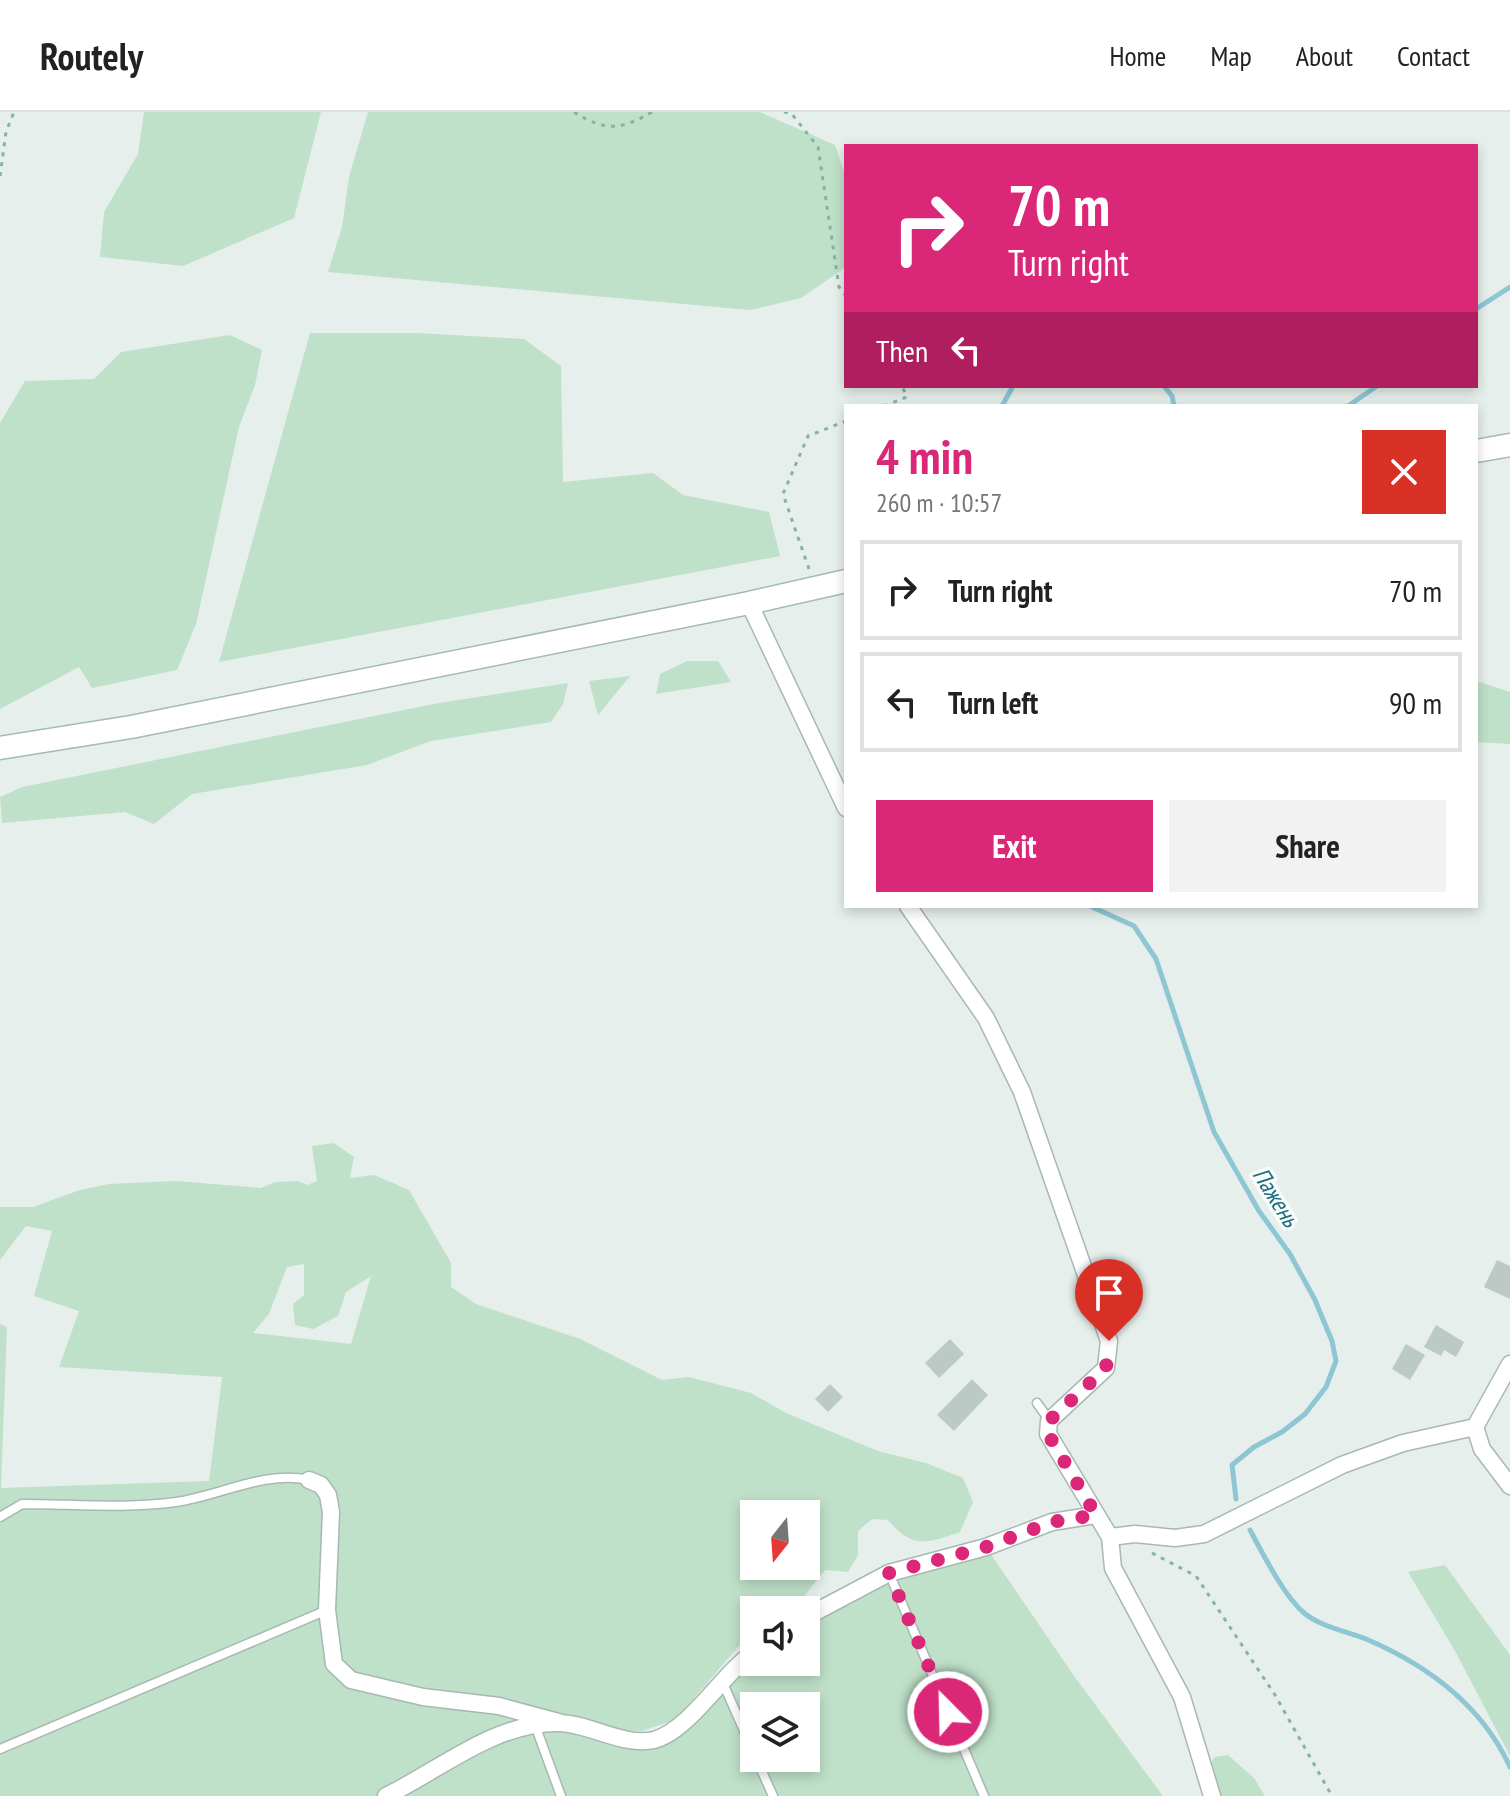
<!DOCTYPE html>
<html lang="en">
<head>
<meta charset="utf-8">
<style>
  :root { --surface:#fff; --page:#f2f2f2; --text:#222; --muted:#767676; --line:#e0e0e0; --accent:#db2777 }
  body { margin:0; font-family:"PT Sans Narrow",sans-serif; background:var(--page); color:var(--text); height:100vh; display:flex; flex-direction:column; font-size:30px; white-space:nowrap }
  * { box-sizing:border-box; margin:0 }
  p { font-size:26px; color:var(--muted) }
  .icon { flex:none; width:44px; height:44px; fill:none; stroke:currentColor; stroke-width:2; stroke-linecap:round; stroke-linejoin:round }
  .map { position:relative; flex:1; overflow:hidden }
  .drawer { position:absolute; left:844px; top:292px; width:634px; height:504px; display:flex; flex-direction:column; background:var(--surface); border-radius:0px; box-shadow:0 4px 12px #0003 }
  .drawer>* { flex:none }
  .hud { position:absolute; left:844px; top:32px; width:634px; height:244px; border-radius:0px; box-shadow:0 4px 12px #0003; background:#db2777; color:#fff; overflow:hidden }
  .needle { width:52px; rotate:197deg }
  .controls { position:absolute; left:740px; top:1388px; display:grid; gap:16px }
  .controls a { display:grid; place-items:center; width:80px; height:80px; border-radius:0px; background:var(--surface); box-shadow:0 4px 12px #0003; font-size:40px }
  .pin { position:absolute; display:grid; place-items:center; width:68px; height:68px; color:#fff; margin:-82px -34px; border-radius:50% 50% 50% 0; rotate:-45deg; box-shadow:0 0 8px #0007 }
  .pin .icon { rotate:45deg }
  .me { position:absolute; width:88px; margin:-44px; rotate:337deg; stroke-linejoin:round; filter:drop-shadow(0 0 6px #0008) }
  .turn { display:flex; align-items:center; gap:28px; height:168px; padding:0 32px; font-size:36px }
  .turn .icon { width:104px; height:104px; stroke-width:2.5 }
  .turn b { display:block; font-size:56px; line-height:68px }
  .then { display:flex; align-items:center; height:76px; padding:0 32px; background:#0003; gap:16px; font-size:30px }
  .round { display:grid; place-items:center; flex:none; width:84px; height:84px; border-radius:0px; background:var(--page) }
  .summary { display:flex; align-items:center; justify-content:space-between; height:136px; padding:0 32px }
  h1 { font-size:48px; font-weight:700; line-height:60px; color:var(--accent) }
  .action { display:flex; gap:16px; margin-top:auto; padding:16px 32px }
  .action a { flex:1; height:92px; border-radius:0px; background:var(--accent); color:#fff; font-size:32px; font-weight:700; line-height:92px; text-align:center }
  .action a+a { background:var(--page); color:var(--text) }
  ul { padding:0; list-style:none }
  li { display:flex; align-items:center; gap:24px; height:100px; margin:0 16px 12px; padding:0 16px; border:4px solid var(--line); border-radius:0px }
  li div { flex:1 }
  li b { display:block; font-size:30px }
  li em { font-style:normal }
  header { display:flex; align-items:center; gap:48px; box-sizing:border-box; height:112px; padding:0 40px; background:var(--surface); border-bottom:2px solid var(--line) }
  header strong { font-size:38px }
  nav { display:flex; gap:44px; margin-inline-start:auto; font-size:28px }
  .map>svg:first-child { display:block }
</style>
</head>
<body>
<header>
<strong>Routely</strong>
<nav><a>Home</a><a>Map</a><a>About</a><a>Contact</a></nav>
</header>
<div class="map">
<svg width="1510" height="1684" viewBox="0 0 1510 1684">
  <rect width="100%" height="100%" fill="#e6efeb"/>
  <!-- green -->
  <path fill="#bfe0c9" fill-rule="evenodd" d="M144,0H321L294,106L183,154L100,145L104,100L138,42Z
    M368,0H760L835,33L846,66V155L801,186L750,198L328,160L342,115L349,65Z
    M310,221H417L524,227L561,254L563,370L653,361L683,383L769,400L780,444L219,550Z
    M230,223L262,238L255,273L239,315L196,512L177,558L92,576L79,555L0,597V311L25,269L94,267L121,240Z
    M687,549H718L731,570L656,582L660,562Z
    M630,564L598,603L589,569Z
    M1480,570L1510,580V632L1476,630V572Z
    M568,571L563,592L551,610L431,629L367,653L192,682L154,712L125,700L2,711L0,685L22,675L439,591Z
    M334,1031L354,1045L350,1066L374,1063L409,1078L451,1151V1175L476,1192L580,1227L662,1268L689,1265L751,1281L786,1301L878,1339L926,1351L963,1366L973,1390L960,1420C927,1431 913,1438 888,1408L872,1407L858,1419V1443L848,1460L825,1458L793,1498H754V1529L738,1535L675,1608L642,1619H626L579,1606H536L494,1615L562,1611L654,1628L741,1549L806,1550V1505L889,1461L986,1435L1074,1564L1163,1684H0V1212L7,1215L1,1376L209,1369L222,1265L59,1255L79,1199L34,1184L52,1119L26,1114L0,1148V1095H33L80,1078L109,1072L176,1069L261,1076L275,1070L298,1069L307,1073L317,1069L312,1034ZM304,1152V1183L293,1192L295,1213L313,1217L338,1204L346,1180L371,1164L351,1232L253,1221L269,1202L287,1155ZM754,1402H806V1454H754ZM754,1594H806V1646H754Z
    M1445,1453L1510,1543V1644L1455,1539L1408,1460Z
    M1228,1643L1254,1666L1265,1684H1212L1205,1659L1215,1645Z"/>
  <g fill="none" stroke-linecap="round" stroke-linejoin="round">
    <!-- stream -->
    <path stroke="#8ec6d4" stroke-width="5" d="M1476,197L1510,175
      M1164,274L1172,284L1174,294
      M1002,294L1013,274
      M1348,294L1377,274
      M1090,794L1134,814L1156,847L1214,1020L1259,1099L1290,1142L1315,1188L1332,1229L1336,1249L1326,1275L1305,1302L1282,1320L1254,1335L1232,1353L1236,1387
      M1250,1418C1263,1442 1284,1484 1304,1501C1321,1515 1346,1519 1366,1527C1427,1553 1482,1594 1510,1655"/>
  </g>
  <!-- building -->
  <path fill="#bbcac4" d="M1497,1148L1510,1154V1187L1484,1175Z
    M1436,1213L1464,1230L1456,1245L1444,1238L1441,1244L1424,1235Z
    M950,1227L964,1242L939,1266L925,1251Z
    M1406,1232L1425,1243L1410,1268L1392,1257Z
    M972,1267L988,1283L954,1319L937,1303Z
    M830,1272L843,1285L828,1300L815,1287Z"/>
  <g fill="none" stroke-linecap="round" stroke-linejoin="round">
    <defs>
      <path id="lane" d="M1037,1291L1049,1308
        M0,1405L22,1392C72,1392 126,1397 176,1390C219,1384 265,1358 309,1368
        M889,1461L984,1684
        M722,1569L754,1641
        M535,1613L561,1684
        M0,1637L327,1498
        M756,1646L773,1684"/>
      <path id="street" d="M749,491L846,696
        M908,794L986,906L1022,980L1109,1229L1106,1256L1049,1309L1048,1322L1110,1425
        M1510,1252L1475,1315L1482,1337L1510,1374
        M309,1368L321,1373L328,1383L331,1400L327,1498L334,1552L351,1568L423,1585L499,1594L562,1611
        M806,1505L889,1461L986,1435L1052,1410L1096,1403
        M386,1684C442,1657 493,1611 558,1611C589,1611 623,1635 654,1628C689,1619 723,1561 754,1540
        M1212,1684L1182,1585L1113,1456L1110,1425L1135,1422L1175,1426L1204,1422L1342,1353L1403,1331L1475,1315"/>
      <path id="secondary" d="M1476,339L1510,333
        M0,636L131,615L749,491L846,469"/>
    </defs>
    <!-- lane casing -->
    <use href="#lane" stroke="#a8b8b3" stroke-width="11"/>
    <!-- street casing -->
    <use href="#street" stroke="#a8b8b3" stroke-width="19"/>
    <!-- secondary casing -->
    <use href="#secondary" stroke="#a4bbb4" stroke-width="25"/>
    <!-- path -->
    <path stroke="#86b3a7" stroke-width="3" stroke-dasharray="4 6" stroke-linecap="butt" d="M574,0C606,20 621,18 652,0
      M784,0L791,1L818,35L839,175L846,184
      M0,64L6,20L14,0
      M884,294L907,285L902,274
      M809,457L783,382L808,324L846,309
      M1152,1441L1196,1464L1275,1583L1332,1684"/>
    <!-- lane -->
    <use href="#lane" stroke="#fff" stroke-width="8"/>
    <!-- street -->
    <use href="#street" stroke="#fff" stroke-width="16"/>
    <!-- secondary -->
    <use href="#secondary" stroke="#fff" stroke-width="22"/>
  </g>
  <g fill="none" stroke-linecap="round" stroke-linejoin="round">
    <!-- route -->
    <path stroke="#db2777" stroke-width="14" stroke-dasharray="0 25.2" d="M948,1600L889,1461L986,1435L1052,1410L1096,1403L1048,1322L1049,1309L1106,1256L1109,1229"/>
  </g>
  <g text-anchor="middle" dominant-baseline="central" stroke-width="7" stroke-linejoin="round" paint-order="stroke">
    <!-- water labels -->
    <g font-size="24" font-style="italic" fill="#1c6b80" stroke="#f7fbf9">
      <text transform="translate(1276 1085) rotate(58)">Пажень</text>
    </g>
  </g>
</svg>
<div class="controls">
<a><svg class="needle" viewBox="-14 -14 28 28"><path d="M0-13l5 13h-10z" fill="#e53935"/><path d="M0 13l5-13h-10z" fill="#767676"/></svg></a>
<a><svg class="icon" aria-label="sound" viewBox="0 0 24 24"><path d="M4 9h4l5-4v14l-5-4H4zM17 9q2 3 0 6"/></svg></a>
<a><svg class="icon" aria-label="layers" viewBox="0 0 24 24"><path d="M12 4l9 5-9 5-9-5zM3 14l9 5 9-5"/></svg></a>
</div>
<div class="pin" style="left:1109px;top:1229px;background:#d93025"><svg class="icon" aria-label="arrive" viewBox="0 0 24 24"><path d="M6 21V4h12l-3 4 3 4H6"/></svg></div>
<svg class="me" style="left:948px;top:1600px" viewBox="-20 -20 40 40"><circle r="17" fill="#db2777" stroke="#fff" stroke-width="3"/><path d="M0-11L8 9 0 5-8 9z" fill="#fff"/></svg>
<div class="hud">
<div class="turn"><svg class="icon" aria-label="right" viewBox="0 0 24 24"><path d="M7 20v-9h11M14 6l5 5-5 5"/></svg><div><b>70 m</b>Turn right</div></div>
<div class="then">Then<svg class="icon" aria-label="left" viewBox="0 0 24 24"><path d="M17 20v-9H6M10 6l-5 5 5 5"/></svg></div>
</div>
<section class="drawer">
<div class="summary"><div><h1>4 min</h1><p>260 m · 10:57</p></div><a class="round" style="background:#d93025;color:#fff"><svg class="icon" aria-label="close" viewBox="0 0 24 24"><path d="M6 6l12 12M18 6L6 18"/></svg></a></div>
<ul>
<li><svg class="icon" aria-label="right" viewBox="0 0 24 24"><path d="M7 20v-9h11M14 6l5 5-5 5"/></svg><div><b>Turn right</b></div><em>70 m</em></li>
<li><svg class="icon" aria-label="left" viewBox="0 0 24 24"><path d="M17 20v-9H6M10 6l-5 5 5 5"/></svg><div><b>Turn left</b></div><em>90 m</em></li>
</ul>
<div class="action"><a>Exit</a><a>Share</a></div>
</section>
</div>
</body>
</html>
